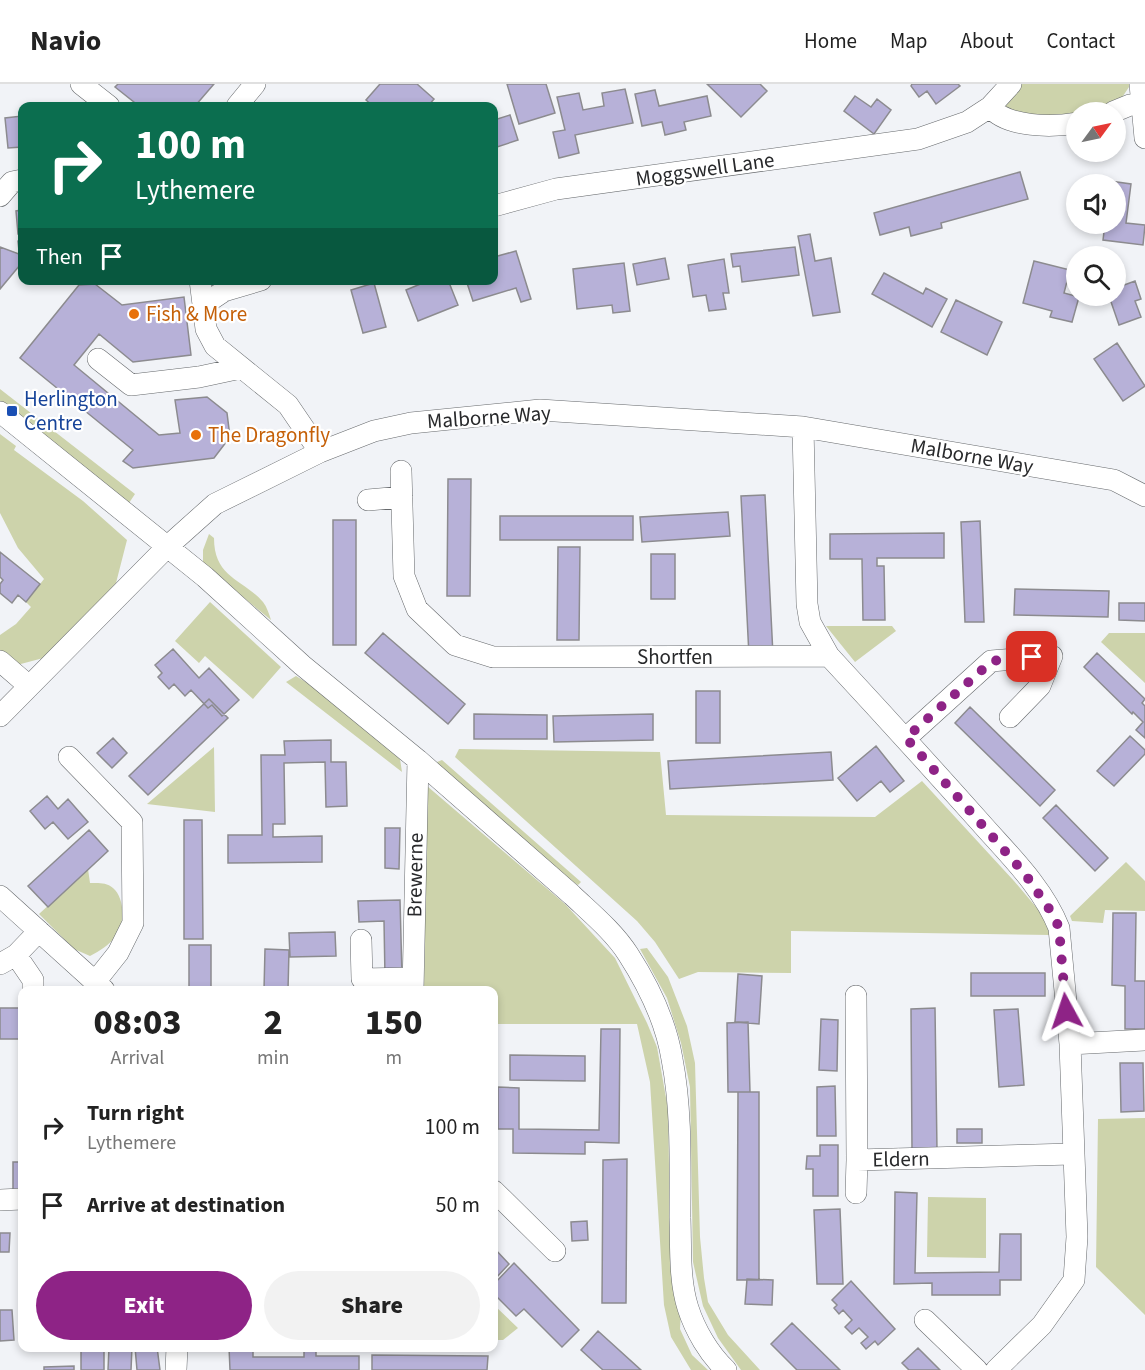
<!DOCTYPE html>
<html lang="en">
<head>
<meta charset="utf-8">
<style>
  :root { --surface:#fff; --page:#f2f2f2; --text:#222; --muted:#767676; --line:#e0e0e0; --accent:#8e2386 }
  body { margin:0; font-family:"Source Sans 3",sans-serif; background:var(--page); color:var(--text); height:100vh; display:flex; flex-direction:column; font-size:22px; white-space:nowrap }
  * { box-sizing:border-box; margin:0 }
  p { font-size:20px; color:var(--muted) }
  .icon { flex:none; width:33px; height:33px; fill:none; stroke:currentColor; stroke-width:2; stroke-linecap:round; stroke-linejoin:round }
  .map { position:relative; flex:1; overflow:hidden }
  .side { position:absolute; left:18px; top:902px; width:480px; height:366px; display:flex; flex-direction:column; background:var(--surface); border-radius:12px; box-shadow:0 3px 9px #0003 }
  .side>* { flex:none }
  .guide { position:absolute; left:18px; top:18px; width:480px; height:183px; border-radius:12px; box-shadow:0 3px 9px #0003; background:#0b6e4f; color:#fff; overflow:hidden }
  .needle { width:39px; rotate:57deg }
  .fabs { position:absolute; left:1066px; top:18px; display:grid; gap:12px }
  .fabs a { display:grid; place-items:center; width:60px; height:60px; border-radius:50%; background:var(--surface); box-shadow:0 3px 9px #0003; font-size:30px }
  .pin { position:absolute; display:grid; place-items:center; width:51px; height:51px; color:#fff; margin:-26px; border-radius:12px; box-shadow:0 3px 9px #0006 }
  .me { position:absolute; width:66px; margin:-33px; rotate:355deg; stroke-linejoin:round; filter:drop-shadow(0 0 4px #0008) }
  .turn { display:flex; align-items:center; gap:21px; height:126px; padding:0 18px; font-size:27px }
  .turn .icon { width:78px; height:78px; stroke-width:2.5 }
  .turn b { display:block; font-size:42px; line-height:51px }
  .then { display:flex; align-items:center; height:57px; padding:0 18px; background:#0003; gap:12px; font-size:22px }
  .eta { display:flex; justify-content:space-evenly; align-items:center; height:102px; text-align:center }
  .eta b { font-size:36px; font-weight:800; line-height:42px }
  .primary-button { display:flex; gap:12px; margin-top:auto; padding:12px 18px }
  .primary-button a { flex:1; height:69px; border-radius:36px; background:var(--accent); color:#fff; font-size:24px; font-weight:800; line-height:69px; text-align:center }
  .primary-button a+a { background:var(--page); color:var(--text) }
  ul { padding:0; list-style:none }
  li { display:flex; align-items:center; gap:18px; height:78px; padding:0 18px }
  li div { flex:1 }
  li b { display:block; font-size:22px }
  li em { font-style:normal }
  header { display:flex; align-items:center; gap:36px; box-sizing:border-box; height:84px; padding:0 30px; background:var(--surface); border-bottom:2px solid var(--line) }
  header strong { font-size:28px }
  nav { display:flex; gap:33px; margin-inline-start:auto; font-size:21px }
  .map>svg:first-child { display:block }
</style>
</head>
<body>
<header>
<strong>Navio</strong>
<nav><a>Home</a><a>Map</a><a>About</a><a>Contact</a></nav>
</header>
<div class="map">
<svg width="1145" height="1286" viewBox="0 0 1145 1286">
  <rect width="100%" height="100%" fill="#f1f3f7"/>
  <!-- green -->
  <path fill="#cdd3ab" d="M1020,0H1131L1121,15L1101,28H1077V34L1050,37L1002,25Z
    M0,305L135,410L129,419L0,318Z
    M0,350L16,362L14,366L83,417L127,456L116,499L47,573L17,581L0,567V551L16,540L31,523L26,518L44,495L18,464L0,429Z
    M209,450L214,454C214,494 243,495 263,518C267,523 269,530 271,536L203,481V466Z
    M210,518L281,583L253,615L205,572L199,579L175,557Z
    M826,542H892L896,547L855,578Z
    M1109,549H1145V599L1101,558Z
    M296,592L317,605L400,675L402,688L286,598Z
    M214,663L215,728L147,720Z
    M459,665L660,668L666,731L875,733L922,697L1014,797L1047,836L1051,851L791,847V889L698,888L679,895L655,858L637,837L455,673Z
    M442,676L581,798L578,801L570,796L441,685L437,678Z
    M427,702L565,820L615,874L647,939L657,963L668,1025L670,1137L681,1227L680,1245L692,1271L708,1286H691L671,1253L664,1221L650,998L637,940H494V906H424Z
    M1126,778L1145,797V827L1105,826L1103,839L1072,837L1070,832Z
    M88,785L90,799C98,799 106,798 113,804C125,814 125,840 116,852C109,861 100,867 90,872L74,865L39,830Z
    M647,864L668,893L687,942L695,979L700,1153L704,1194L708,1218L728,1251L760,1286H741L718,1254L703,1222L693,1178L690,1003L681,959L667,914L640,865Z
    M1145,1034V1231L1096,1183L1098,1035Z
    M928,1113L986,1114V1174L927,1173Z
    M494,1221L518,1244L503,1256H494Z"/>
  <!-- building -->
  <path fill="#b7b1d8" stroke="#8c8b8f" stroke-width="1.5" d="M118,0H214L195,22H139L115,3Z
    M380,0H417L434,15L428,22H373L366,16Z
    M507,0H546L555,29L519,40Z
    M707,0H760L767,7L741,33Z
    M912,0H958L960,2L936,20L927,7L919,13L911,2Z
    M625,5L633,39L575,51L579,69L559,74L553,48L565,46L557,13L579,9L583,26L604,22L602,9Z
    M655,6L659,22L707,12L711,32L684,38L686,46L665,51L662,38L642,42L635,10Z
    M855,12L871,23L877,15L891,26L874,50L844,27Z
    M510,31L518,56L494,64V36Z
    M22,32V63L8,64L5,34Z
    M1020,88L1028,115L941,139L942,144L911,152L909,143L880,151L874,129Z
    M1110,97L1131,100L1126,139L1145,141L1143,161L1103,156L1105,140H1116V100H1109Z
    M22,126V150H18L16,127Z
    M810,150L815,177L831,174L840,228L813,232L798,152Z
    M22,156V186L21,187L18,157Z
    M0,163L19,170L20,181L0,205Z
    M795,163L799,191L742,198L740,182L733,183L731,170Z
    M516,167L531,215L521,218L516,204L473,217L466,196H494V173Z
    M665,174L669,195L637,201L633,180Z
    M724,175L729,209H723L726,225L709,227L706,211L693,213L688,181Z
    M1034,177L1070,186L1064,209L1079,213L1072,238L1050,233L1052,227L1023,219Z
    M624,179L630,227L613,229L612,221L577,225L573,185Z
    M884,189L923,210L926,204L947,215L932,243L872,210Z
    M78,196H94L95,200L79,201Z
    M430,196H448L458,221L418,237L406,206Z
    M1135,197L1141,215L1135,217L1141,233L1119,241L1109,212H1116V204Z
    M374,199L386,243L363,249L351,206Z
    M95,200L122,221L184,213L191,271L133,278L99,250L74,281L159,351L180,349L175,316L207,313L227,329L230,353L214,374L133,384L123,377L133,366L20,274L79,201Z
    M956,216L1002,238L987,271L941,248Z
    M1117,259L1145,302L1123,317L1094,275Z
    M448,395H471L470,512H447Z
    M765,411L773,571L749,572L741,412Z
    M728,428L730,452L642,458L640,433Z
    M500,432H633V456H500Z
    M333,436H356V561H333Z
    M980,437L984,538H965L961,438Z
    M944,449V474H877V482H884L885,536H863L862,475H830V450Z
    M558,463H580L579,556H557Z
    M0,468L40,500L26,518L18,511L12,519L0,509V500L3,496L0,493Z
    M651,470H675V515H651Z
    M1015,505L1109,507L1108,533L1014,531Z
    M1119,519H1145V537L1119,536Z
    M383,549L465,620L448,640L365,569Z
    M173,565L199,594L209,584L239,616L222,632L212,621L208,624L191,606L185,612L174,600L169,605L158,593L162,589L155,581Z
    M1097,569L1145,615L1142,619L1145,622V654L1136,646L1143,638L1133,628L1132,630L1084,583Z
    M696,607H720V659H696Z
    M209,615L228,634L148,711L129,692Z
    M970,623L1055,706L1040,722L955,639Z
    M474,630L547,631V655H474Z
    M653,630V656L554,658L553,632Z
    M1130,652L1145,666V670L1114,702L1097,687Z
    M113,654L127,669L112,684L97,669Z
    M331,656V678H346L347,722L326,723L325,678L284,679L285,740H273V753L322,752V778L228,779V751H262L261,671H285L284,657Z
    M876,662L904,697L890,708L881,697L857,717L838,694Z
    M831,668L833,696L670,705L668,677Z
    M47,712L58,725L68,715L88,738L68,755L53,738L45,745L30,727Z
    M1056,721L1108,774L1095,787L1043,734Z
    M184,736H202L203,855H184Z
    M385,744H400L399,785L385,784Z
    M89,746L108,767L48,823L28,802Z
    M400,816L402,892L385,893L384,837L359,838L358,817Z
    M1113,829H1136L1135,897H1145V945H1125V902L1112,901Z
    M335,848L336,872L290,873L289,849Z
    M189,861H211V906H189Z
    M265,865L289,866L288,906H264Z
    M971,889H1045V912H971Z
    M738,890L762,892L759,940L735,938Z
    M0,924H22V955H0Z
    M935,924L937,1066H912L911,925Z
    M1018,925L1024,1001L999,1003L994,926Z
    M821,935L838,936L837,987L819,986Z
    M748,938L750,1008H728L727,939Z
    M601,945H620L619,1059L585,1058V1070L513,1069V1045H498V1003L519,1004V1045L599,1046Z
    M510,971L585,972V997L510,996Z
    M1120,979H1143L1144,1027L1121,1028Z
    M835,1002L836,1052H817V1003Z
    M738,1008H759V1196H737Z
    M957,1045H982V1059H957Z
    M22,1057V1112H13V1078H22Z
    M820,1061H838V1112H813V1085H806L807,1072H820Z
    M627,1075L626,1219H602L603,1076Z
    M895,1108L917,1109L915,1189L999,1188L1000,1150H1021V1196H1000V1211H932V1199L894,1200Z
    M840,1125L843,1200H817L814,1126Z
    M587,1137L588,1156L572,1157L571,1138Z
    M0,1149H10L9,1168H0Z
    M494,1164L509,1180L494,1196Z
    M514,1179L579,1246L562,1263L524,1225L516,1232L494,1210V1200Z
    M747,1195L773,1196L772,1221L745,1220Z
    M851,1197L895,1245L878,1261L875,1257L866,1265L861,1259L868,1253L859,1244L852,1250L845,1243L852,1236L843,1226L839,1230L834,1224L837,1221L832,1216Z
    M0,1226H12L14,1256L0,1257Z
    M792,1239L840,1286H797L771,1260Z
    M598,1247L641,1286H603L581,1266Z
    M81,1263H104V1286H81Z
    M109,1263H132L131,1286H108Z
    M135,1263H157L160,1286H137Z
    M229,1263H253V1273H304V1263H316V1272H359V1286H230Z
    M918,1264L940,1286H909L902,1279Z
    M372,1271L488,1272L487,1286H372Z
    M74,1282V1286H44V1283Z"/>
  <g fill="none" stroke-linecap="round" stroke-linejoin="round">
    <defs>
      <path id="minor" d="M81,0L109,22
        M1140,0L1145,54
        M237,22L255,0
        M990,23C1007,44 1053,43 1077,39
        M1113,28L1130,21L1145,20
        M0,112L12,98L22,96
        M494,122L556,105L918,55L967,38L990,23L1011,0
        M200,196L206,245L215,262L288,321L320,368
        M203,221L224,207L261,196
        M98,275L131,301L199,293L241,284
        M0,328L205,493L302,581L418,676L572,811C591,829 614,848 628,870C648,901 666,938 672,975C682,1027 680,1081 680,1134C681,1163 679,1196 688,1224C695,1246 709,1270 726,1286
        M401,387L404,492L417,525L455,561L493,573L829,572L810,538L807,520L803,343
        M368,416L402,413
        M829,572C880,627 930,682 980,738C1008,770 1043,803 1059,844L1070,960L1145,956
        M0,577L29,602
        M0,632L168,462L215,420L320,368L374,347L411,339L540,326L803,343L1114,396L1145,412
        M906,654L991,577L1052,572L1040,602L1010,633
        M69,673L132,738L133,839L118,869L95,898
        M0,812L104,906
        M361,856L362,895L413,894
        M16,871L33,896V906
        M0,880L16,871L39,847
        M413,906L418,676
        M856,912L857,1076L1072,1070
        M494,1107L555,1167
        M856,1109L857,1076
        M0,1116L22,1115
        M925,1236L977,1286
        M176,1286L177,1263
        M996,1286L1042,1241L1074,1196L1077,1153L1070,960"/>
    </defs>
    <!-- minor casing -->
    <use href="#minor" stroke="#66696c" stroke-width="22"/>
    <!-- minor -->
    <use href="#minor" stroke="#fff" stroke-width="21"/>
  </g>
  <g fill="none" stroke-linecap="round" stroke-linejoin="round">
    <!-- route -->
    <path stroke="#8e2386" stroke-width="10" stroke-dasharray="0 18" d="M1032,573L992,577L906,654L1025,790L1054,832L1059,844L1066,927"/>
  </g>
  <!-- markers -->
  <g fill="#e8710a" stroke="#fff" stroke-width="2">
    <circle cx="134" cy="230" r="6"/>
    <circle cx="196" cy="351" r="6"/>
  </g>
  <rect fill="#1a4fb4" stroke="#fff" stroke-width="2" x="6" y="321" width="12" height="12" rx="3"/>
  <g text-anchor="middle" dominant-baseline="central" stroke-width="4.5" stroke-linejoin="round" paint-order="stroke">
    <!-- street labels -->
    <g font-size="21" fill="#28292b" stroke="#fff">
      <text transform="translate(705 85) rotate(-8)">Moggswell Lane</text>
      <text transform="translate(489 333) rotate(-4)">Malborne Way</text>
      <text transform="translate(972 372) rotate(10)">Malborne Way</text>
      <text x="675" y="573">Shortfen</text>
      <text transform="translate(415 791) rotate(-89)">Brewerne</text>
      <text transform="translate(901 1075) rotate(-1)">Eldern</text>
    </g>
    <!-- food labels -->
    <g font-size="21" fill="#c56008" stroke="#fff" text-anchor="start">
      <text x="146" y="230">Fish &amp; More</text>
      <text x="208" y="351">The Dragonfly</text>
    </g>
    <!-- transit labels -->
    <g font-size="21" fill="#164399" stroke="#fff" text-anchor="start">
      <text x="24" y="315">Herlington<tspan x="24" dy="24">Centre</tspan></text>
    </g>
  </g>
</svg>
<div class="fabs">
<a><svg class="needle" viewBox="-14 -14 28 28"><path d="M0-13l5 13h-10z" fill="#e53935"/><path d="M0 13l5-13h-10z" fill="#767676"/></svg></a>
<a><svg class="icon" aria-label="sound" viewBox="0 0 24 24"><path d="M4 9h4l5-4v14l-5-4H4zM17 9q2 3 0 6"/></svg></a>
<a><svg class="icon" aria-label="search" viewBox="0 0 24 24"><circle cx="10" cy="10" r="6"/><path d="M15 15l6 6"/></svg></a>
</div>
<div class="pin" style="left:1032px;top:573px;background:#d93025"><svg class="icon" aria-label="arrive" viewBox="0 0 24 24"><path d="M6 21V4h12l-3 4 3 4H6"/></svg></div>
<svg class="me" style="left:1066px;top:927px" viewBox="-20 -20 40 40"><path d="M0-17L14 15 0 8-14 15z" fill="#8e2386" stroke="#fff" stroke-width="4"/></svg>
<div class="guide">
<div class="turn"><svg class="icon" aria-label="right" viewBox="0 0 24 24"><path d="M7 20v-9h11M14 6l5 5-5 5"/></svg><div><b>100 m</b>Lythemere</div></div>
<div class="then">Then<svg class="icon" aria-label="arrive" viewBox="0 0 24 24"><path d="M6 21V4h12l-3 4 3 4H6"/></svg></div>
</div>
<section class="side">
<div class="eta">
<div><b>08:03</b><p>Arrival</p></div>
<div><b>2</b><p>min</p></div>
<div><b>150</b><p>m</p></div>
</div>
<ul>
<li><svg class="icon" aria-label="right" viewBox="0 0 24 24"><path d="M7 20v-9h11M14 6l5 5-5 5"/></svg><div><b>Turn right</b><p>Lythemere</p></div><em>100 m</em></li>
<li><svg class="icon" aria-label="arrive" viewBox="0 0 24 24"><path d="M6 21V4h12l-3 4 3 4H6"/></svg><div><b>Arrive at destination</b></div><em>50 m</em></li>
</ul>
<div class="primary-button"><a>Exit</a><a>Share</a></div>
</section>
</div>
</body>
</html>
